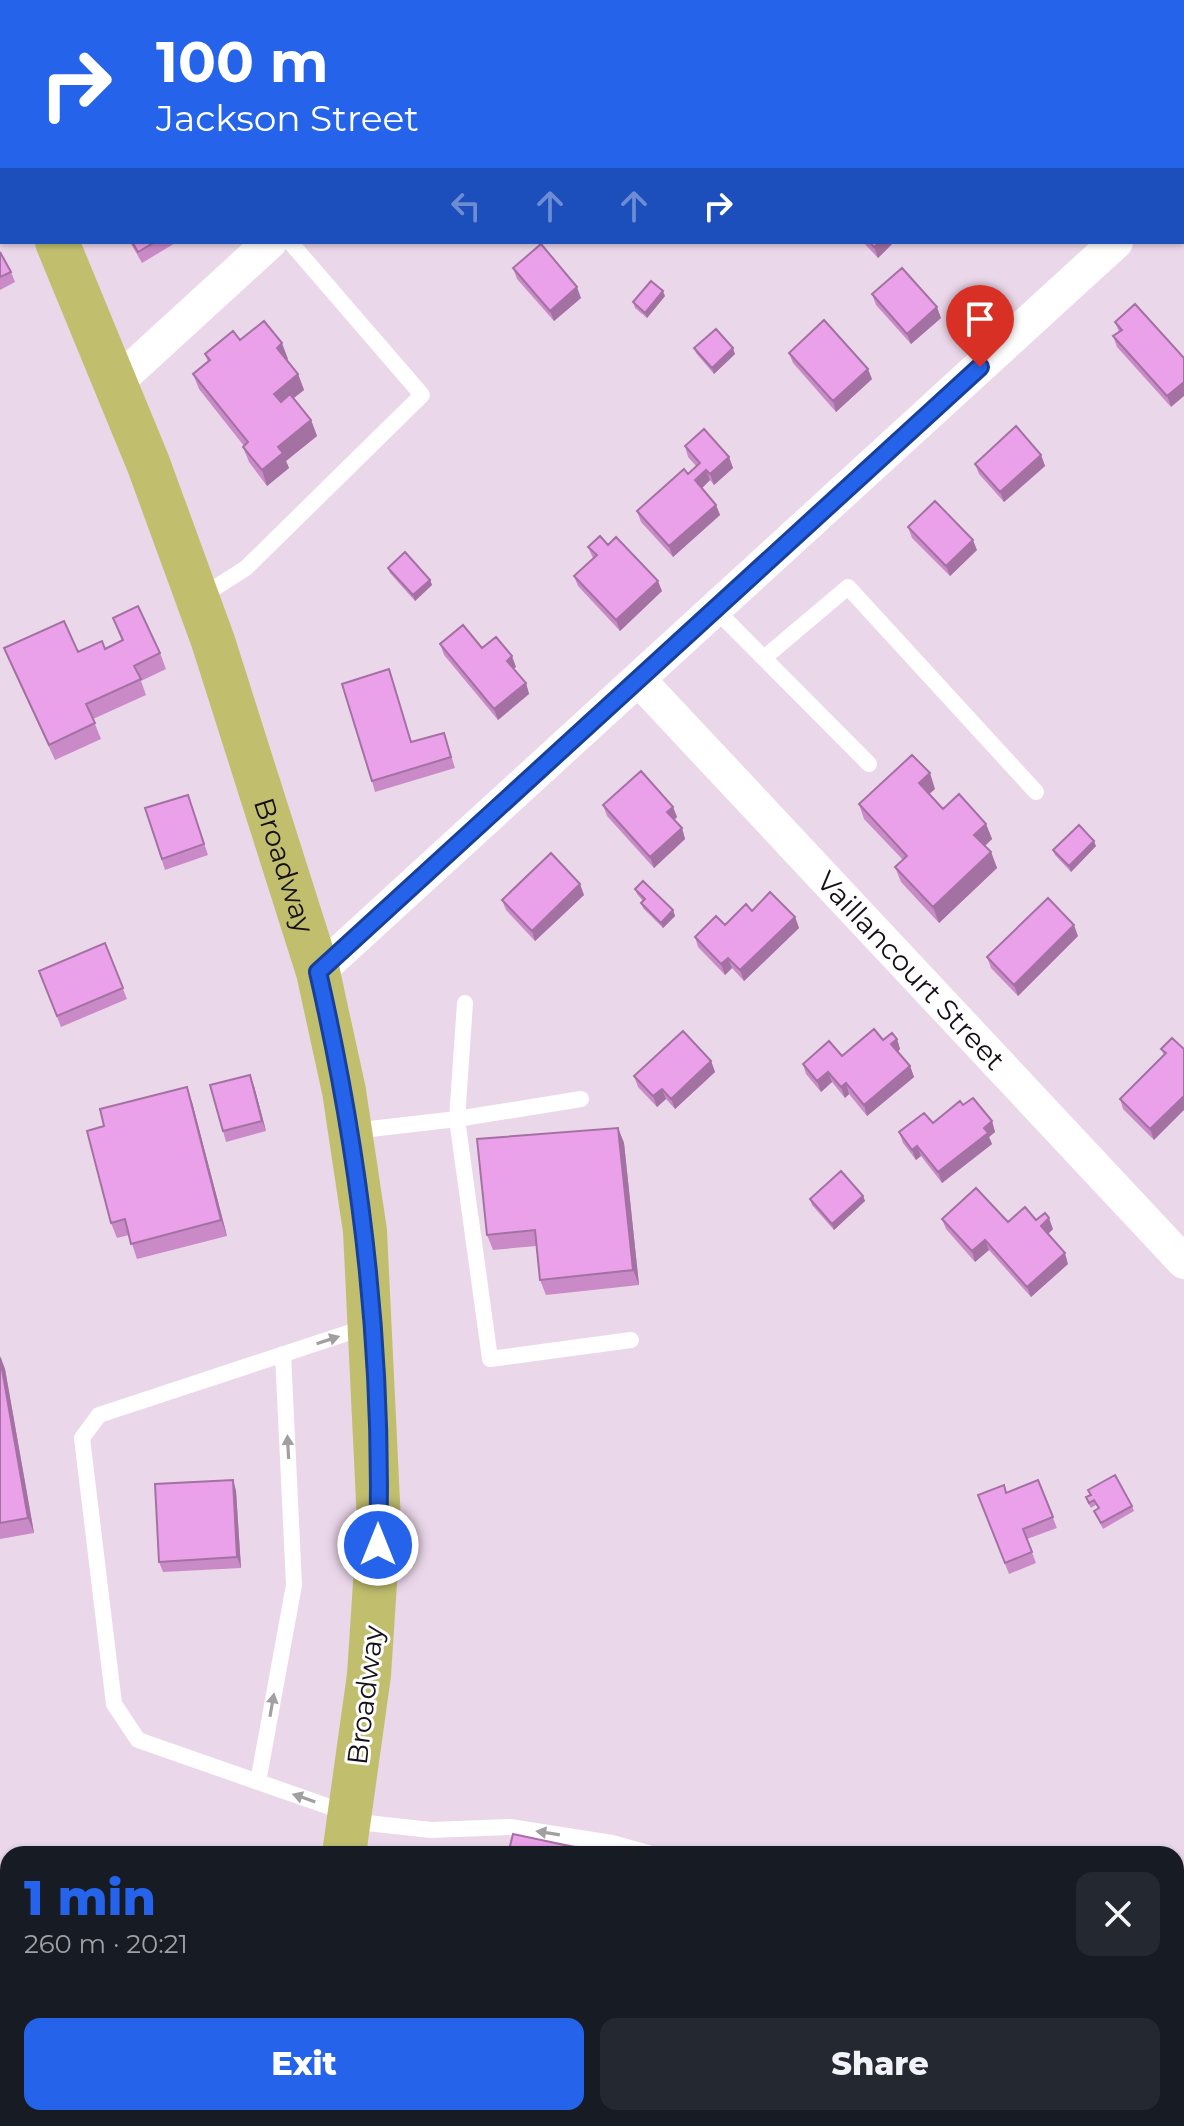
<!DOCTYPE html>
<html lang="en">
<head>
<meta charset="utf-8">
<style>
  :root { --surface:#171b24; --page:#242831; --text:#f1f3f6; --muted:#9ea1a6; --accent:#2563eb }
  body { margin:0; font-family:Montserrat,sans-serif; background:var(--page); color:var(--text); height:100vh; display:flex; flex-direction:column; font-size:30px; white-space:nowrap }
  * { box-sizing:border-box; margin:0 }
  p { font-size:26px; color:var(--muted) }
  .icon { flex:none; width:44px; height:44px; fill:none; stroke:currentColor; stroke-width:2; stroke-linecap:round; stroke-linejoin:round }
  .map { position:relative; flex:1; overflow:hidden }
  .drawer { position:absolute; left:0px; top:1846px; width:1184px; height:280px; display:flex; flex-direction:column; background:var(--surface); border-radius:24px 24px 0 0; box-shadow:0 2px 6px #0004 }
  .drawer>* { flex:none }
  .top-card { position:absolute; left:0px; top:0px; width:1184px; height:244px; box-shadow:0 2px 6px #0004; background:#2563eb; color:#fff; overflow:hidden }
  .pin { position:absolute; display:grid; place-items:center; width:68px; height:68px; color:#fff; margin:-82px -34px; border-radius:50% 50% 50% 0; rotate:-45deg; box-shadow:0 0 8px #0007 }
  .pin .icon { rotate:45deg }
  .me { position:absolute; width:88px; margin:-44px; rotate:0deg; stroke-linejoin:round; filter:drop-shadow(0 0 6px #0008) }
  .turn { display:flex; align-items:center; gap:28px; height:168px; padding:0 24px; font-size:36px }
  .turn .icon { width:104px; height:104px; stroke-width:2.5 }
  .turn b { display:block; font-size:56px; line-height:68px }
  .lanes { display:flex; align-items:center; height:76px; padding:0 24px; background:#0003; justify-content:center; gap:40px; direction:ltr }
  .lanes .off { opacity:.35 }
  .round { display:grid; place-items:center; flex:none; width:84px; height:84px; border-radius:16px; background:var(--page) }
  .overview { display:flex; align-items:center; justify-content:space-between; height:136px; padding:0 24px }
  h1 { font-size:48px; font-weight:800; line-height:60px; color:var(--accent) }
  .primary-button { display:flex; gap:16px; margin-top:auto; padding:16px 24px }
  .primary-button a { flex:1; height:92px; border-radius:16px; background:var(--accent); color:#fff; font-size:32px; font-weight:800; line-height:92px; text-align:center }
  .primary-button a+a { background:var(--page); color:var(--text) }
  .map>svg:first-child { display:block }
</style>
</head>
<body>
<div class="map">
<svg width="1184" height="2126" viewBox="0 0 1184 2126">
  <rect width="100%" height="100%" fill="#ebd7ea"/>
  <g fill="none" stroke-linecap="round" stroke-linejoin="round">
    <!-- service -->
    <path stroke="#fff" stroke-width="16" d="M199,598L246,568L422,395L290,242
      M716,610L869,764
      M764,658L848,587L1036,792
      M465,1003L457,1119L581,1099
      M353,1131L457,1119L490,1359L631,1340
      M258,1782L294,1585L283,1354
      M350,1814L138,1740L114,1704L82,1438L99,1415L366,1327
      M349,1821L431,1830L510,1827L612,1843L652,1854
      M196,2126L203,2118"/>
    <!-- minor -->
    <g stroke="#fff" stroke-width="34">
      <path d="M532,2L535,0"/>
      <path d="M1182,181L1184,180"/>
      <path d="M116,383L270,242"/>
      <path id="s1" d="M639,680L1184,1262"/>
      <path d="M318,972L1116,242"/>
    </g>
    <!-- primary -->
    <g stroke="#c1bf6e" stroke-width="44">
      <path d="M0,113L2,117"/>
      <path id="s2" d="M57,242L148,463L213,641L318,972L344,1091L365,1231L379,1522L369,1675L344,1854"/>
      <path d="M300,2126L302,2118"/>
    </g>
  </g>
  <!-- wall -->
  <path fill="#ca8ac8" d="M1169,0H1184V16L1182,14V2H1171Z
    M130,242H177L142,263Z
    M863,242H891L892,244L878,258Z
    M0,252L11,272L15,282L0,290Z
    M513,268L581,298L554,321L517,279Z
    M872,294L941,318L911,344L876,305Z
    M665,296L647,318L635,308L633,302Z
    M1135,304L1171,407L1117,347L1113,336L1119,332L1115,322Z
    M240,340L288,359L287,360L298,374L304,390L293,398L311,420L317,436L286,461L289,468L267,486L249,462L243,447L244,446L199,389L193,374L208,362L205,354Z
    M694,348L735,354L714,374L696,353Z
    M789,353L872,379L836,412L793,363Z
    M685,446L729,457L733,468L714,485L710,480L702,488L716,505L720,515L673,557L641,522L637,511L688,474L696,466L688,457Z
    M1041,455L1045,466L1004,502L979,474L975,464Z
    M908,527L977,550L950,576L912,538Z
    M588,547L662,591L620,631L578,586L574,576L593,558Z
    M388,568L430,580L432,585L415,601L390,573Z
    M113,618L160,653L166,669L141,681L146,695L93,719L101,739L55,760L10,663L4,648L78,652L105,649L122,641Z
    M440,644L482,648L516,667L513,669L526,683L529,694L498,720L444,655Z
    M444,733L455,768L375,792L372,781L412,742Z
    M935,789L929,794L943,809L986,824L992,839L985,846L991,852L997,868L939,923L901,882L895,867L903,860L864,819L859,804Z
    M188,795L208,855L165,870L145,808Z
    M603,805L673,807L677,817L674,820L682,828L685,839L654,868L607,816Z
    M1096,846L1071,872L1055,855L1053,850Z
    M635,889L673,910L675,916L663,928L643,908L641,903L643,901L637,894Z
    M584,895L535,941L506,910L502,900Z
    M752,911L795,917L799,928L744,981L732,968L725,975L698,947L695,937L725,925Z
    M1078,936L1018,996L991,968L987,957Z
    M105,943L127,999L61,1027L39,971Z
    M897,1039L900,1049L898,1052L910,1066L914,1077L867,1116L849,1094L845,1098L832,1082L821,1092L806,1074L803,1064L842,1056L883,1040Z
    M1161,1049H1184L1154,1140L1123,1109L1120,1099L1164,1055Z
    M711,1061L715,1072L675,1109L666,1099L657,1107L638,1087L634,1076Z
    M254,1086L266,1131L226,1142L223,1131Z
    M192,1102L227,1236L137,1259L129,1235L117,1238L111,1223Z
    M963,1105L992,1121L995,1132L989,1137L992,1144L942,1183L921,1156L916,1160L903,1143L899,1132L933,1123Z
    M618,1128L624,1143L639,1285L546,1295L540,1280L536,1246L493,1250L487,1235Z
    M863,1196L865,1201L834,1230L812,1205L810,1199Z
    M942,1219L1008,1222L1036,1220L1053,1229L1048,1234L1068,1264L1031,1297L989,1250L975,1262L946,1229Z
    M0,1356L5,1369L34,1533L0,1539Z
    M233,1480L236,1491L241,1568L163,1572L159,1562Z
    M1038,1480L1057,1528L1027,1539L1036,1563L1009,1574L978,1495L1006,1493Z
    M1088,1490L1132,1506L1134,1511L1103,1529L1094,1511L1098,1508L1096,1505L1091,1508L1088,1503L1086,1497L1090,1495Z
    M418,2118H622L621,2126H466L419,2120Z
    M1163,2118H1176L1184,2126H1168Z"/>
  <!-- shaded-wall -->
  <path fill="#a471a3" d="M461,0H474L472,2H462Z
    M1184,78V92L1182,94V80Z
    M880,242H891L892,244L878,258L874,247Z
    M577,287L581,298L554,321L550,311Z
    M663,291L665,296L647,318L645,313Z
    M937,307L941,318L911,344L907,334Z
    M282,343L288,359L283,363L277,348Z
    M733,348L735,354L714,374L712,368Z
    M868,369L872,379L836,412L833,401Z
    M298,374L304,390L280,409L274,394Z
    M1184,382V396L1171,407L1167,396Z
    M311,420L317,436L286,461L289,468L267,486L262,470L278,447Z
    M1041,455L1045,466L1004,502L1000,492Z
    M729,457L733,468L714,485L710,474Z
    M706,470L710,480L699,491L695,480Z
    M716,505L720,515L673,557L669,546Z
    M973,540L977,550L950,576L946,566Z
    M430,580L432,585L415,601L413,595Z
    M658,581L662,591L620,631L616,620Z
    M512,656L516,667L510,671L507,661Z
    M526,683L529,694L498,720L494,709Z
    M930,773L935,789L925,798L919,783Z
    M673,807L677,817L671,823L667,812Z
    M986,824L992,839L980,850L974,835Z
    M682,828L685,839L654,868L650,857Z
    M1094,841L1096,846L1071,872L1069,866Z
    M991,852L997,868L939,923L933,907Z
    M580,884L584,895L535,941L532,931Z
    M673,910L675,916L663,928L661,923Z
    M795,917L799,928L744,981L740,970Z
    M1074,925L1078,936L1018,996L1014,985Z
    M728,958L732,968L725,975L721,964Z
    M897,1039L900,1049L895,1054L891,1044Z
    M711,1061L715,1072L675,1109L671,1099Z
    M910,1066L914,1077L867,1116L864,1105Z
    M828,1072L832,1082L821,1092L817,1081Z
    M250,1075L254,1086L266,1131L262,1121Z
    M846,1083L849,1094L845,1098L841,1087Z
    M187,1087L192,1102L227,1236L221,1220Z
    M662,1089L666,1099L657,1107L653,1096Z
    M1184,1096V1110L1154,1140L1150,1129Z
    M992,1121L995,1132L989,1137L992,1144L942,1183L938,1172Z
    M618,1128L624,1143L639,1285L633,1270Z
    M917,1146L921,1156L916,1160L912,1150Z
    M863,1196L865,1201L834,1230L832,1224Z
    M1049,1218L1053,1229L1045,1237L1041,1226Z
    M985,1240L989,1250L975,1262L972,1251Z
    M1065,1253L1068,1264L1031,1297L1027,1287Z
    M0,1356L5,1369L34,1533L28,1518Z
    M233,1480L236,1491L241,1568L237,1557Z
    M614,2118H622L621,2126H612Z"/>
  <!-- building -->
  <path fill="#eba1e9" stroke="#a471a3" stroke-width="2" d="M171,0H223L225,2H173Z
    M376,0H435L437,2H378Z
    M615,0H647L649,2H613Z
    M707,0H765L763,2H709Z
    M880,0H920L922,2H882Z
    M1175,0H1184V10L1182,8V2H1177Z
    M132,242H155L138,252Z
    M870,242H880L874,247Z
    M541,244L577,287L550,311L513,268Z
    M0,252L11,272L0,277Z
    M902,268L937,307L907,334L872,294Z
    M651,281L663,291L645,313L633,302Z
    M1135,304L1184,358V382L1167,396L1113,336L1122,330L1115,322Z
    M824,320L868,369L833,401L789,353Z
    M264,321L282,343L277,348L298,374L274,394L281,402L290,394L311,420L278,447L283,453L262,470L243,447L248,442L193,374L210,360L205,354L233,331L240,340Z
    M716,329L733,348L712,368L694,348Z
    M1016,426L1041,455L1000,492L975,464Z
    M704,429L729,457L710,474L706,470L695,480L716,505L669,546L637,511L684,469L688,474L700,463L685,446Z
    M935,501L973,540L946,566L908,527Z
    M600,536L608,545L616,537L658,581L616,620L574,576L597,555L588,547Z
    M405,552L430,580L413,595L388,568Z
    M138,606L160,653L134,666L141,679L86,704L95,723L49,745L4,648L64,621L78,652L102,641L105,649L123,640L113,618Z
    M463,625L482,648L496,637L512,656L507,661L526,683L494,709L440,644Z
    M389,669L411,742L444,733L451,757L372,781L342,684Z
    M912,755L930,773L919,783L943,809L959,794L986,824L974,835L991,852L933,907L895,867L907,856L859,804Z
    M641,771L673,807L667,812L682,828L650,857L603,805Z
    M188,795L204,844L162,859L145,808Z
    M1079,825L1094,841L1069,866L1053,850Z
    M551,853L580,884L532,931L502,900Z
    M643,881L673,910L661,923L641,903L645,899L635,889Z
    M770,892L795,917L740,970L728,958L721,964L695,937L716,916L725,925L746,904L752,911Z
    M1048,898L1074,925L1014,985L987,957Z
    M105,943L123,988L57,1016L39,971Z
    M874,1029L883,1040L892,1033L897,1039L891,1044L910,1066L864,1105L846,1083L841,1087L828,1072L817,1081L803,1064L829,1041L842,1056Z
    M683,1031L711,1061L671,1099L662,1089L653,1096L634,1076Z
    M1172,1038L1184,1049V1096L1150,1129L1120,1099L1166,1053L1161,1049Z
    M250,1075L262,1121L223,1131L210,1085Z
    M187,1087L221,1220L131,1244L125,1219L111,1223L87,1131L104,1126L100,1109Z
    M973,1098L992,1121L984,1128L988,1133L938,1172L917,1146L912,1150L899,1132L924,1113L933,1123L960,1101L963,1105Z
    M618,1128L633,1270L540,1280L535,1230L487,1235L477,1139Z
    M841,1171L863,1196L832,1224L810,1199Z
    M976,1188L1008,1222L1025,1207L1036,1220L1045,1213L1049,1218L1041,1226L1065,1253L1027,1287L985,1240L972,1251L942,1219Z
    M0,1358L28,1518L0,1523Z
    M1115,1475L1132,1506L1101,1523L1094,1511L1099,1508L1094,1500L1089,1503L1086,1497L1091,1495L1088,1490Z
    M233,1480L237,1557L159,1562L155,1484Z
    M1038,1480L1053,1517L1023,1529L1032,1552L1005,1563L978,1495L1004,1485L1006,1493Z
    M513,1834L607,1854H508Z
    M1184,2071V2126H1171L1166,2118H1176V2077Z
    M484,2118H614L612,2126H576L577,2121L563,2120L562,2126H533Z"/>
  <!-- one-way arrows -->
  <defs><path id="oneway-solid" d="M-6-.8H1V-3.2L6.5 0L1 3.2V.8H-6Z" transform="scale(2)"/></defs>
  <g fill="#a29fa2">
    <use href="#oneway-solid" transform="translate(328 1340) rotate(-18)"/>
    <use href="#oneway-solid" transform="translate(288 1447) rotate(-93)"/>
    <use href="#oneway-solid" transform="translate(272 1705) rotate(-80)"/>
    <use href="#oneway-solid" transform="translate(304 1798) rotate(-161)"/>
    <use href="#oneway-solid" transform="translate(548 1833) rotate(-171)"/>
  </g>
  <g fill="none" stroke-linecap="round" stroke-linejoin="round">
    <defs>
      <path id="route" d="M378,1545C384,1352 361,1160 318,972L980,367"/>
    </defs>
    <!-- route casing -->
    <use href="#route" stroke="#184099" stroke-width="20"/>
    <!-- route -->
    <use href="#route" stroke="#2563eb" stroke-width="14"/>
  </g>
  <g text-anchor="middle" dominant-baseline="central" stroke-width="6" stroke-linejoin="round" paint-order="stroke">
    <!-- street labels -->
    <g font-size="28" fill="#160f16" stroke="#fff">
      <text stroke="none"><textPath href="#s2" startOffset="664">Broadway</textPath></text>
      <text stroke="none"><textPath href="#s1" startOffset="398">Vaillancourt Street</textPath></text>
      <text transform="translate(365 1695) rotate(-83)">Broadway</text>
    </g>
  </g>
</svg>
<div class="pin" style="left:980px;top:367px;background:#d93025"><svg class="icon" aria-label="arrive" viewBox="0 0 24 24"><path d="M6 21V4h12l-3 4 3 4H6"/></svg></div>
<svg class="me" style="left:378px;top:1545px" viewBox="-20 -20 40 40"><circle r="17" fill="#2563eb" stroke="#fff" stroke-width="3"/><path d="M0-11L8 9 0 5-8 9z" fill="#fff"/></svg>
<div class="top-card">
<div class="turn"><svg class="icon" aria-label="right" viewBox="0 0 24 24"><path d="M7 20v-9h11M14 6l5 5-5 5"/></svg><div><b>100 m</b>Jackson Street</div></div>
<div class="lanes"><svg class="icon off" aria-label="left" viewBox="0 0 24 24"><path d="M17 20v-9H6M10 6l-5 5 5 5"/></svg><svg class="icon off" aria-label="ahead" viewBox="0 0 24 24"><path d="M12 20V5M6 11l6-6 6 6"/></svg><svg class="icon off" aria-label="ahead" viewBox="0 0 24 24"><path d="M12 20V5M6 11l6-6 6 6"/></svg><svg class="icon" aria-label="right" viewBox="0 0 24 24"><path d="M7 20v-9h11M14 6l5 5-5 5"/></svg></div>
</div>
<section class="drawer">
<div class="overview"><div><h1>1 min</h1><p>260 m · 20:21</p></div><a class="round"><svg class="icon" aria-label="close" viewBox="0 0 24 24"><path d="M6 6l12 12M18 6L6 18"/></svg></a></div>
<div class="primary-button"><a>Exit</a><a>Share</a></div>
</section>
</div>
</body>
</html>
